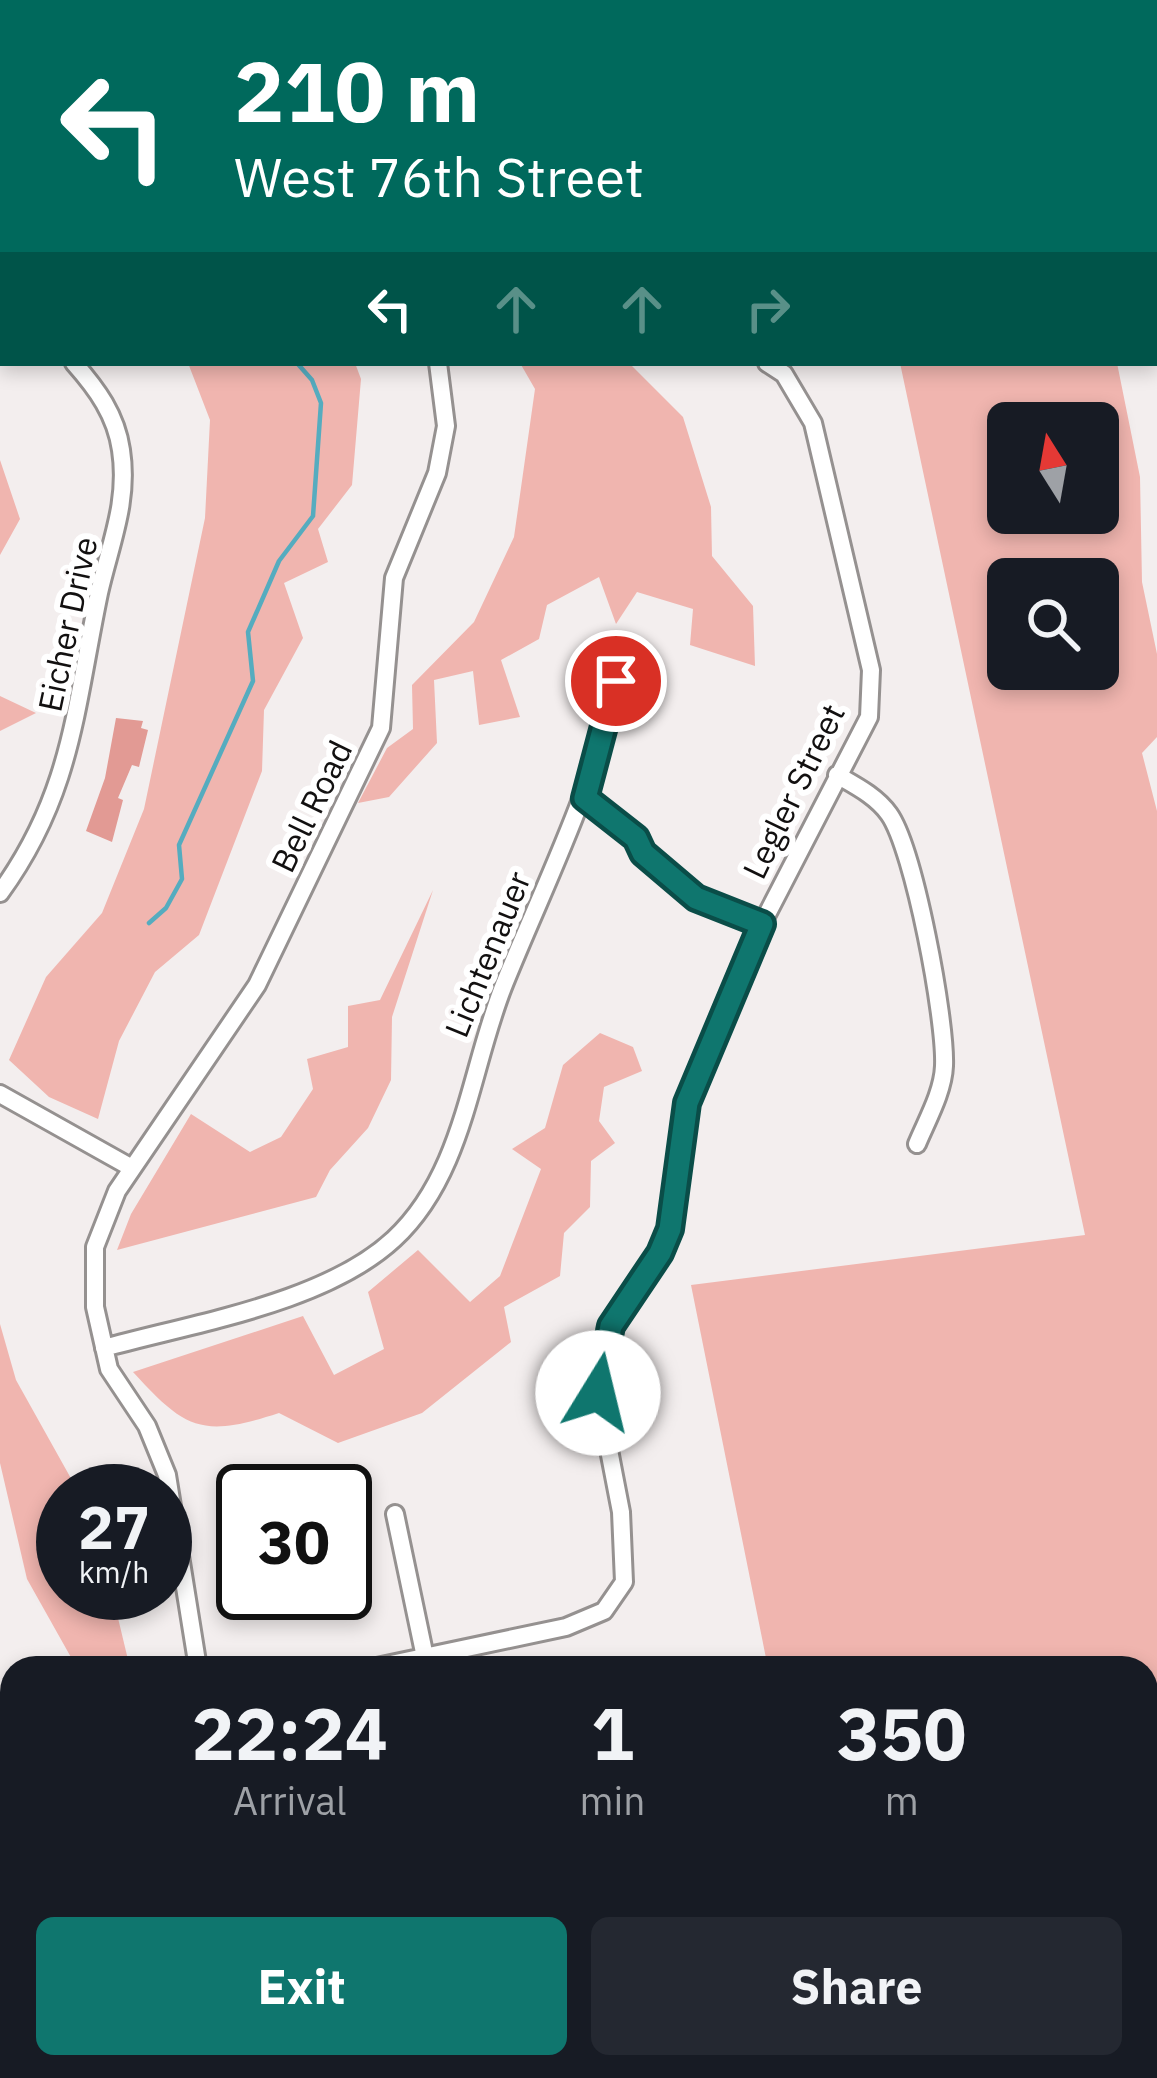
<!DOCTYPE html>
<html lang="en">
<head>
<meta charset="utf-8">
<style>
  :root { --surface:#171b24; --page:#242831; --text:#f1f3f6; --muted:#9ea1a6; --accent:#0f766e }
  body { margin:0; font-family:"IBM Plex Sans",sans-serif; background:var(--page); color:var(--text); height:100vh; display:flex; flex-direction:column; font-size:45px; white-space:nowrap }
  * { box-sizing:border-box; margin:0 }
  p { font-size:39px; color:var(--muted) }
  .icon { flex:none; width:66px; height:66px; fill:none; stroke:currentColor; stroke-width:2; stroke-linecap:round; stroke-linejoin:round }
  .map { position:relative; flex:1; overflow:hidden }
  .panel { position:absolute; left:0px; top:1656px; width:1158px; height:423px; display:flex; flex-direction:column; background:var(--surface); border-radius:36px 36px 0 0; box-shadow:0 6px 18px #0003 }
  .panel>* { flex:none }
  .top-card { position:absolute; left:0px; top:0px; width:1158px; height:366px; box-shadow:0 6px 18px #0003; background:#00695c; color:#fff; overflow:hidden }
  .needle { width:78px; rotate:349deg }
  .tools { position:absolute; left:987px; top:402px; display:grid; gap:24px }
  .tools a { display:grid; place-items:center; width:132px; height:132px; border-radius:18px; background:var(--surface); box-shadow:0 6px 18px #0003; font-size:60px }
  .speed { position:absolute; left:36px; top:1464px; display:flex; gap:24px; font-size:60px; font-weight:700; text-align:center }
  .speed>* { display:grid; place-content:center; width:156px; height:156px; border-radius:50%; background:var(--surface); box-shadow:0 6px 18px #0003; line-height:1 }
  .speed small { font-size:30px; font-weight:400 }
  .speed .limit { border:6px solid #111; border-radius:18px; background:#fff; color:#111 }
  .pin { position:absolute; display:grid; place-items:center; width:102px; height:102px; color:#fff; margin:-51px; border:6px solid #fff; border-radius:50%; box-shadow:0 3px 12px #0007 }
  .me { position:absolute; width:132px; margin:-66px; rotate:9deg; stroke-linejoin:round; filter:drop-shadow(0 0 9px #0008) }
  .turn { display:flex; align-items:center; gap:42px; height:252px; padding:0 36px; font-size:54px }
  .turn .icon { width:156px; height:156px; stroke-width:2.5 }
  .turn b { display:block; font-size:84px; line-height:102px }
  .lanes { display:flex; align-items:center; height:114px; padding:0 36px; background:#0003; justify-content:center; gap:60px; direction:ltr }
  .lanes .off { opacity:.35 }
  .eta { display:flex; justify-content:space-evenly; align-items:center; height:204px; text-align:center }
  .eta b { font-size:72px; font-weight:800; line-height:84px }
  .button { display:flex; gap:24px; margin-top:auto; padding:24px 36px }
  .button a { flex:1; height:138px; border-radius:18px; background:var(--accent); color:#fff; font-size:48px; font-weight:800; line-height:138px; text-align:center }
  .button a+a { background:var(--page); color:var(--text) }
  .map>svg:first-child { display:block }
</style>
</head>
<body>
<div class="map">
<svg width="1157" height="2078" viewBox="0 0 1157 2078">
  <rect width="100%" height="100%" fill="#f3eeee"/>
  <!-- green -->
  <path fill="#f0b5af" fill-rule="evenodd" d="M0,0H96L3,3L1,147Z
    M101,0H287L104,3Z
    M821,0H1157V192L1155,3Z
    M188,363H355L361,379L352,485L318,529L328,562L284,583L303,638L264,710L262,771L199,935L155,972L119,1041L98,1119L49,1097L9,1060L46,977L102,913L144,809L205,518L210,420Z
    M520,363H629L683,417L711,507L712,556L753,606L755,666L690,645L693,609L637,592L616,624L599,577L547,605L539,639L501,660L520,717L479,725L473,671L434,680L437,743L389,797L358,803L387,748L413,729L412,685L474,622L514,537L535,389Z
    M900,363H1117L1140,477L1142,582L1157,654V737L1142,753L1157,811V2078H851L849,2067H1146V1668H768L691,1285L1085,1235ZM1008,423H1098V513H1008ZM1008,579H1098V669H1008Z
    M0,460L20,519L0,555Z
    M0,696L36,713L0,731Z
    M433,890L392,1017L391,1080L368,1128L330,1170L316,1197L117,1250L131,1214L191,1114L250,1152L281,1137L313,1089L307,1059L348,1047V1006L380,1000Z
    M600,1033L633,1047L642,1071L604,1087L599,1121L615,1143L591,1161L590,1207L564,1233L560,1276L504,1307L511,1342L422,1413L338,1443L279,1413C202,1438 186,1430 133,1372L303,1316L334,1375L384,1349L368,1292L418,1250L470,1302L500,1276L541,1169L512,1149L545,1128L563,1065Z
    M0,1324L16,1380L78,1491H63V1593H112L130,1668H77L27,1579L0,1463Z"/>
  <g fill="none" stroke-linecap="round" stroke-linejoin="round">
    <!-- stream -->
    <path stroke="#55acbf" stroke-width="4.5" d="M149,923L166,908L182,879L179,845L253,681L248,632L279,561L313,516L321,403L312,380L297,363"/>
  </g>
  <!-- building -->
  <path fill="#e29a94" d="M116,718L143,721L141,728L148,730L139,767L132,765L118,798L123,800L112,842L86,831L105,778Z"/>
  <g fill="none" stroke-linecap="round" stroke-linejoin="round">
    <defs>
      <path id="street" d="M711,0L722,2
        M589,3L597,0
        M837,775C856,786 876,796 889,814C914,849 946,1020 944,1066C943,1092 927,1120 917,1144
        M585,798L636,838L643,853L696,898L762,924
        M0,893C72,794 75,708 99,593C110,544 129,502 121,450C116,415 97,389 74,363
        M0,1094L132,1168
        M104,1348C194,1323 325,1303 394,1239C465,1173 470,1067 505,982C546,881 594,788 616,681
        M395,1514L425,1657
        M198,1668L167,1475L147,1426L109,1369L95,1307V1247L117,1191L257,985L381,728L394,578L437,473L446,426L438,363
        M372,1668L566,1627L604,1611L624,1582L621,1512L598,1393L605,1340L670,1229L687,1103L762,924L869,717L871,670L813,423L784,374L767,363
        M195,2067L198,2078"/>
      <path id="highway" d="M0,1785L12,1831
        M63,2067L65,2078"/>
    </defs>
    <!-- street casing -->
    <use href="#street" stroke="#959190" stroke-width="22"/>
    <!-- highway casing -->
    <use href="#highway" stroke="#959190" stroke-width="36"/>
    <!-- street -->
    <use href="#street" stroke="#fff" stroke-width="16"/>
    <!-- highway -->
    <use href="#highway" stroke="#fff" stroke-width="30"/>
  </g>
  <g fill="none" stroke-linecap="round" stroke-linejoin="round">
    <defs>
      <path id="route" d="M598,1393L611,1326L660,1253L670,1229L687,1103L762,924L696,898L643,853L636,838L585,798L616,681"/>
    </defs>
    <!-- route casing -->
    <use href="#route" stroke="#0a4d48" stroke-width="30"/>
    <!-- route -->
    <use href="#route" stroke="#0f766e" stroke-width="21"/>
  </g>
  <g text-anchor="middle" dominant-baseline="central" stroke-width="12" stroke-linejoin="round" paint-order="stroke">
    <!-- street labels -->
    <g font-size="33" fill="#121010" stroke="#fff">
      <text transform="translate(67 624) rotate(-78)">Eicher Drive</text>
      <text transform="translate(793 791) rotate(-64)">Legler Street</text>
      <text transform="translate(311 806) rotate(-64)">Bell Road</text>
      <text transform="translate(487 954) rotate(-68)">Lichtenauer</text>
    </g>
  </g>
</svg>
<div class="tools">
<a><svg class="needle" viewBox="-14 -14 28 28"><path d="M0-13l5 13h-10z" fill="#e53935"/><path d="M0 13l5-13h-10z" fill="#9ea1a6"/></svg></a>
<a><svg class="icon" aria-label="search" viewBox="0 0 24 24"><circle cx="10" cy="10" r="6"/><path d="M15 15l6 6"/></svg></a>
</div>
<div class="speed"><div>27<small>km/h</small></div><div class="limit">30</div></div>
<div class="pin" style="left:616px;top:681px;background:#d93025"><svg class="icon" aria-label="arrive" viewBox="0 0 24 24"><path d="M6 21V4h12l-3 4 3 4H6"/></svg></div>
<svg class="me" style="left:598px;top:1393px" viewBox="-20 -20 40 40"><circle r="19" fill="#fff"/><path d="M0-13L10 11 0 6-10 11z" fill="#0f766e"/></svg>
<div class="top-card">
<div class="turn"><svg class="icon" aria-label="left" viewBox="0 0 24 24"><path d="M17 20v-9H6M10 6l-5 5 5 5"/></svg><div><b>210 m</b>West 76th Street</div></div>
<div class="lanes"><svg class="icon" aria-label="left" viewBox="0 0 24 24"><path d="M17 20v-9H6M10 6l-5 5 5 5"/></svg><svg class="icon off" aria-label="ahead" viewBox="0 0 24 24"><path d="M12 20V5M6 11l6-6 6 6"/></svg><svg class="icon off" aria-label="ahead" viewBox="0 0 24 24"><path d="M12 20V5M6 11l6-6 6 6"/></svg><svg class="icon off" aria-label="right" viewBox="0 0 24 24"><path d="M7 20v-9h11M14 6l5 5-5 5"/></svg></div>
</div>
<section class="panel">
<div class="eta">
<div><b>22:24</b><p>Arrival</p></div>
<div><b>1</b><p>min</p></div>
<div><b>350</b><p>m</p></div>
</div>
<div class="button"><a>Exit</a><a>Share</a></div>
</section>
</div>
</body>
</html>
